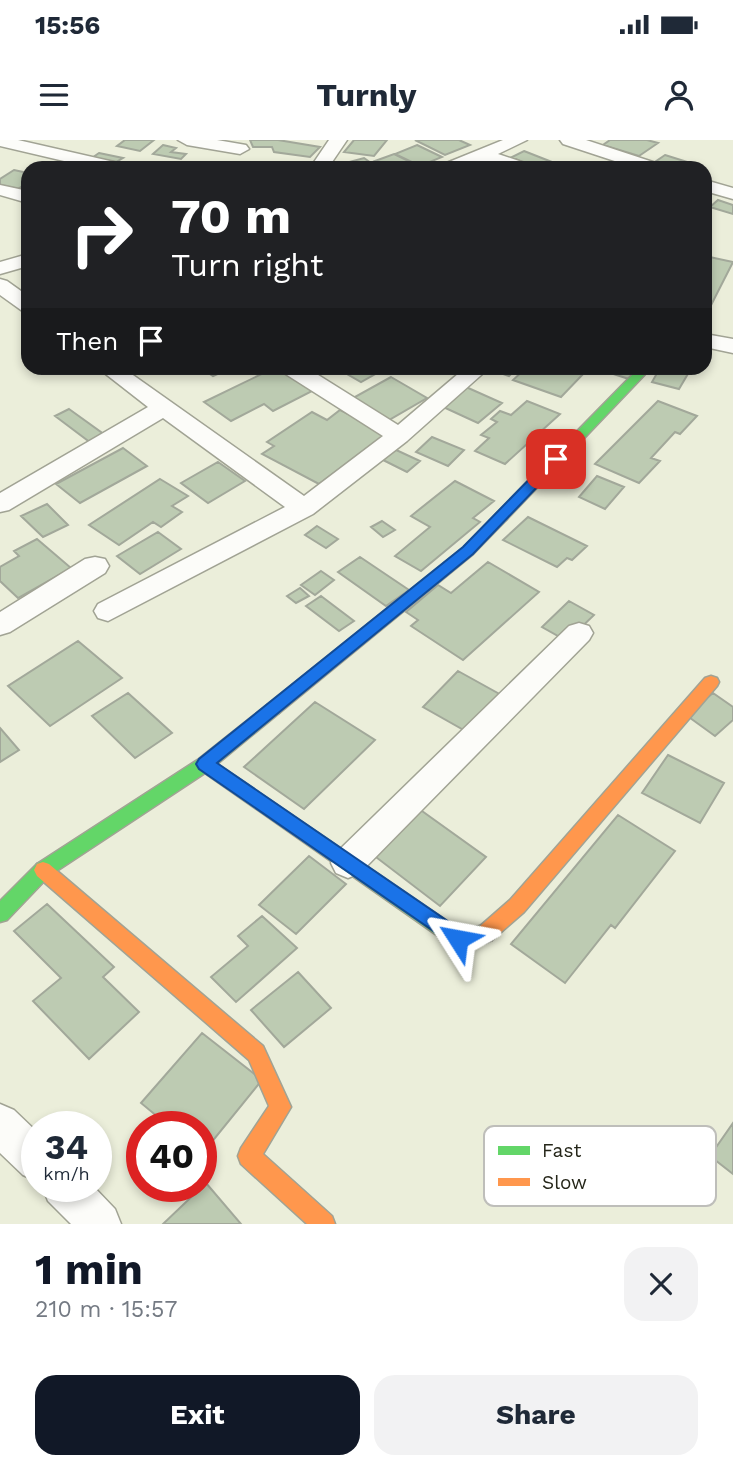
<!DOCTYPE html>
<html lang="en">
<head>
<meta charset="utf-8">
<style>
  :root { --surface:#fff; --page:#f2f2f3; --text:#1f2937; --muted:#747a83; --accent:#111827 }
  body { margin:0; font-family:"Work Sans",sans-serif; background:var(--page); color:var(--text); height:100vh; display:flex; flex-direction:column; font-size:26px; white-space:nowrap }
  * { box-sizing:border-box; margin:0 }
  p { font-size:23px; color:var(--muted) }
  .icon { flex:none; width:38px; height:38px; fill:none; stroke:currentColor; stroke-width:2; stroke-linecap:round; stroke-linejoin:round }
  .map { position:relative; height:1084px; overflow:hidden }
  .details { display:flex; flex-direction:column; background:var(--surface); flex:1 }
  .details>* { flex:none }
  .guide { position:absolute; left:21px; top:21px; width:691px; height:214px; border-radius:21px; box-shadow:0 4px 10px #0003; background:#202124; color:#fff; overflow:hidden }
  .speed { position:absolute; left:21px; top:971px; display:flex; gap:14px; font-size:35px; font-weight:700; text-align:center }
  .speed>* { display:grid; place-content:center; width:91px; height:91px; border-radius:50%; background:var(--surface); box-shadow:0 4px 10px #0003; line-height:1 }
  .speed small { font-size:18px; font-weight:400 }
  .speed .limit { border:10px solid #d22; background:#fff; color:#111 }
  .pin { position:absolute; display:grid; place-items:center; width:60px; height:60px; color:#fff; margin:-30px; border-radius:14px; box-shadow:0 4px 10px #0006 }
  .me { position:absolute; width:77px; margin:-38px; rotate:304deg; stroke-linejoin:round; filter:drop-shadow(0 0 5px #0008) }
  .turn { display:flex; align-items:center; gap:24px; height:147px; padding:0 35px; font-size:32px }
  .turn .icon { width:91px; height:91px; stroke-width:2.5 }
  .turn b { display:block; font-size:49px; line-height:60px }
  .then { display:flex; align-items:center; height:66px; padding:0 35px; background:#0003; gap:14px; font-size:26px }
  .round { display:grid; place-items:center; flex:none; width:74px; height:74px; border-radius:21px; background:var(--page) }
  .overview { display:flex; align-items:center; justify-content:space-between; height:119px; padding:0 35px }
  h1 { font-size:42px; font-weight:700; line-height:52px; color:var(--accent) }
  .action { display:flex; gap:14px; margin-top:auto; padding:14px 35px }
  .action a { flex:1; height:80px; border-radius:21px; background:var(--accent); color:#fff; font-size:28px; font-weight:700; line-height:80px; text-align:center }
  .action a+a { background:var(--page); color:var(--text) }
  .status { display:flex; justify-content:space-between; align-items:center; height:49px; padding:0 35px; background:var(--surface); direction:ltr }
  .status svg { height:19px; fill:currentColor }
  header { display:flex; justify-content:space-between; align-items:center; height:91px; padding:0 35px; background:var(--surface); font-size:32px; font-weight:700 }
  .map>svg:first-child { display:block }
</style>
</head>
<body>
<div class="status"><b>15:56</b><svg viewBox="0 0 49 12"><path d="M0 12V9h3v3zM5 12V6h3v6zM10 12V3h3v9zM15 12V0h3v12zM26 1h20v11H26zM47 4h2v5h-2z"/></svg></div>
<header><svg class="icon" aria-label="menu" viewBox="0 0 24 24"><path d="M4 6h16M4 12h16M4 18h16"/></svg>Turnly<svg class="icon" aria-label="person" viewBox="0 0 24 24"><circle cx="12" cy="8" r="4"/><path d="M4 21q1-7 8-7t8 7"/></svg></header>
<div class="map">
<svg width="733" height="1084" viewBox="0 0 733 1084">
  <rect width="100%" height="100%" fill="#ebeeda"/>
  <!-- building -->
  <path fill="#bdcbb2" stroke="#a2a89a" stroke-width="2" d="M125,0H154L140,11L117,6Z
    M250,0H278L320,7L310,17L274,12L272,7H253Z
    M354,0H387L374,16L344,12Z
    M415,0H459L470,5L445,15Z
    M610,0H647L658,3L639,16L603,5Z
    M163,5L176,8L171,12L186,14L181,19L153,14Z
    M417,5L442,17L420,26L395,14Z
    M524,11L557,24L550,28H533L512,17Z
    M99,13L123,18L116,22L92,18Z
    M394,14L417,25L388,28L375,21Z
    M665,15L697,25L692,28H665L652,24Z
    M364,18L378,28H327Z
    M60,20L79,25L75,28H46Z
    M14,30L28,33V42L18,49L0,45V39Z
    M718,60L733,65V74L710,67Z
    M705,116L733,122L705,177Z
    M201,228H231L213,236Z
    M274,228H290L320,247L273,271L264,264L231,281L204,262Z
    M358,228H386L361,242L347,234Z
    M494,228H517L509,236L492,230Z
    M526,228H576L586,231L561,257L513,240Z
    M595,228H640L629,239Z
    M660,228H676L689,232L679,249L652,242Z
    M391,237L427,258L389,280L353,258Z
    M466,247L502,263L478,283L441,266Z
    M527,261L560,274L505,324L475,311L489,298L481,295L497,282L491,279L500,271L511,275Z
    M658,261L697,276L680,294L675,292L651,318L660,321L639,343L595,324Z
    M69,269L105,295L91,303L55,276Z
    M340,270L387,293L319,344L262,314L274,306L267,302L312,272L327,280Z
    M432,297L464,310L448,326L416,312Z
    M123,308L147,326L80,363L56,344Z
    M394,309L420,321L407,332L381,319Z
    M218,322L245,341L208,363L181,343Z
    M597,336L624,347L605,369L579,357Z
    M160,339L188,356L172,366L182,372L161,387L153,382L119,405L89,385Z
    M455,341L494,361L473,378L480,382L421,431L395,416L430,387L411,376Z
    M47,364L68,385L43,397L21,376Z
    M528,377L587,406L572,420L567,418L557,427L503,400Z
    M382,381L395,390L383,397L371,387Z
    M317,386L338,399L326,408L305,395Z
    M158,392L181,409L140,434L117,416Z
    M37,399L71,428L18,458L0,441V427L19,416L14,411Z
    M360,417L409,450L386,466L338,432Z
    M488,422L539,452L463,520L411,486L418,480L406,472L438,445L451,453Z
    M321,431L334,440L315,455L301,445Z
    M300,448L309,456L296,463L287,456Z
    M321,456L354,481L339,491L306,466Z
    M569,461L594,475L567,501L542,487Z
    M78,501L122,538L50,586L8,546Z
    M458,531L503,556L469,593L423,567Z
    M128,553L172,593L135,618L92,576Z
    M713,553L733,567V580L715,596L686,575Z
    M315,562L375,600L304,669L244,627Z
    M0,588L19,610L0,622Z
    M668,615L724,643L700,683L642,653Z
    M415,666L486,717L440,766L368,711Z
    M618,675L675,711L615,788L611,785L565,843L511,804Z
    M309,716L346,744L296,794L259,765Z
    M47,764L114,827L103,837L139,872L89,919L33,861L61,838L14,791Z
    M262,776L297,808L236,862L211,837L248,806L238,796Z
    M298,832L331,868L284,907L251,870Z
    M202,893L262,940L202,1014L201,987H170L141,963Z
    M733,983V1034L710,1016Z
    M206,1043L241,1084H163Z"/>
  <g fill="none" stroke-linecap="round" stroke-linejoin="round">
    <defs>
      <path id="street" d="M0,0H18L123,24L126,28H94L0,6Z
        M178,0H217L246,5L249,9L240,14L187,5Z
        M329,0H347L328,28H310Z
        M503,0H527L498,14L528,24L531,28H505L483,21L465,28H441L444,24Z
        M560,0H586L659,24L662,28H636L563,4Z
        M705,40L733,48V59L705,51Z
        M0,45L28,51V63L0,55Z
        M28,114V126L0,134V122Z
        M0,139L7,141L28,156V172L21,170L0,155Z
        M705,194L733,199V213L705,207Z
        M98,228H123L304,356L383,296L284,233L281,228H307L398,285L465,228H489L407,301L313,374L108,481L98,478L94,471L98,464L285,367L163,278L9,370L0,372V353L148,267Z
        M95,417L105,419L109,426L105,433L10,492L0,495V472L85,419Z
        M579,483L589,486L593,493L589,500L360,733L348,738L336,733L331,723L336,713L569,486Z
        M0,964L14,970L37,992V1041L23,1035L0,1013Z
        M42,1046H93L115,1069L121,1084H71L48,1061Z"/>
      <path id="fast" d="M639,228H651L506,380H496L494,377L496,374Z
        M273,563L279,565L281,569L279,573L217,624L460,790L485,785L492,788L494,794L492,800L458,808L451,805L205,633L49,736L7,780L0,782V761L37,724L199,619L267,565Z"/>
      <path id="slow" d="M501,373L508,377L506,380L473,414L279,573H267L265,569L267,565L463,408L496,374Z
        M711,536L717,538L719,542L717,546L524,772L492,800L485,803L478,800L476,794L478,788L510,760L705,538Z
        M43,722L49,724L263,906L291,967L263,1014L332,1076L335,1084H307L241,1024L238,1016L241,1008L269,966L249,920L37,736L34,730L37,724Z"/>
    </defs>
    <!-- street casing -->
    <use href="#street" stroke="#a1a394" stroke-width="3"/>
    <!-- fast casing -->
    <use href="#fast" stroke="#a1a394" stroke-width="3"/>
    <!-- slow casing -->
    <use href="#slow" stroke="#a1a394" stroke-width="3"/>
    <!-- street -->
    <use href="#street" fill="#fcfcf9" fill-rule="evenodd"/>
    <!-- fast -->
    <use href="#fast" fill="#63d668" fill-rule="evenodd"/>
    <!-- slow -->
    <use href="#slow" fill="#ff974d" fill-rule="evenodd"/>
  </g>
  <!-- route -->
  <path fill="#1a73e8" stroke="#114b97" stroke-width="2" d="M556,315L563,319L561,322L473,414L217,623L465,793L468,799L465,805L458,808L199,629L196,624L199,619L463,407L552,316Z"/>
  <!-- legend -->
  <rect x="484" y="986" width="232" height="80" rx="10" fill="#fff" stroke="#bebeba" stroke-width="2"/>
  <rect x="498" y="1006" width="32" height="9" fill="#63d668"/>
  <rect x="498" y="1038" width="32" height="8" fill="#ff974d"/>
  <g font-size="19" fill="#252619">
    <text x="542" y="1017">Fast</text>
    <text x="542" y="1049">Slow</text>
  </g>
</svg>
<div class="speed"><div>34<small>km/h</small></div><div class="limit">40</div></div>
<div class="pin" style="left:556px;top:319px;background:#d93025"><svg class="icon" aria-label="arrive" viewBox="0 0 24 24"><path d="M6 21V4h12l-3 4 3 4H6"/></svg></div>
<svg class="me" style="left:458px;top:799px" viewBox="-20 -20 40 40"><path d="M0-17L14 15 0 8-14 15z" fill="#1a73e8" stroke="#fff" stroke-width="4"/></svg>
<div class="guide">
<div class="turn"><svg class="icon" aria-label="right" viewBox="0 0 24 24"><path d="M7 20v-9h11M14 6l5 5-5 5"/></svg><div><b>70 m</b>Turn right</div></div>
<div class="then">Then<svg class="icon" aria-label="arrive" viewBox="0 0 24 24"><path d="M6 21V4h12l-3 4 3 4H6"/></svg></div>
</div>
</div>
<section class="details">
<div class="overview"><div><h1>1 min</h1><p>210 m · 15:57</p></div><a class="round"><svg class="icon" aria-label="close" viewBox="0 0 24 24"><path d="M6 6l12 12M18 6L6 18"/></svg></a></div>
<div class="action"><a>Exit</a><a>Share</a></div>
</section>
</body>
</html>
